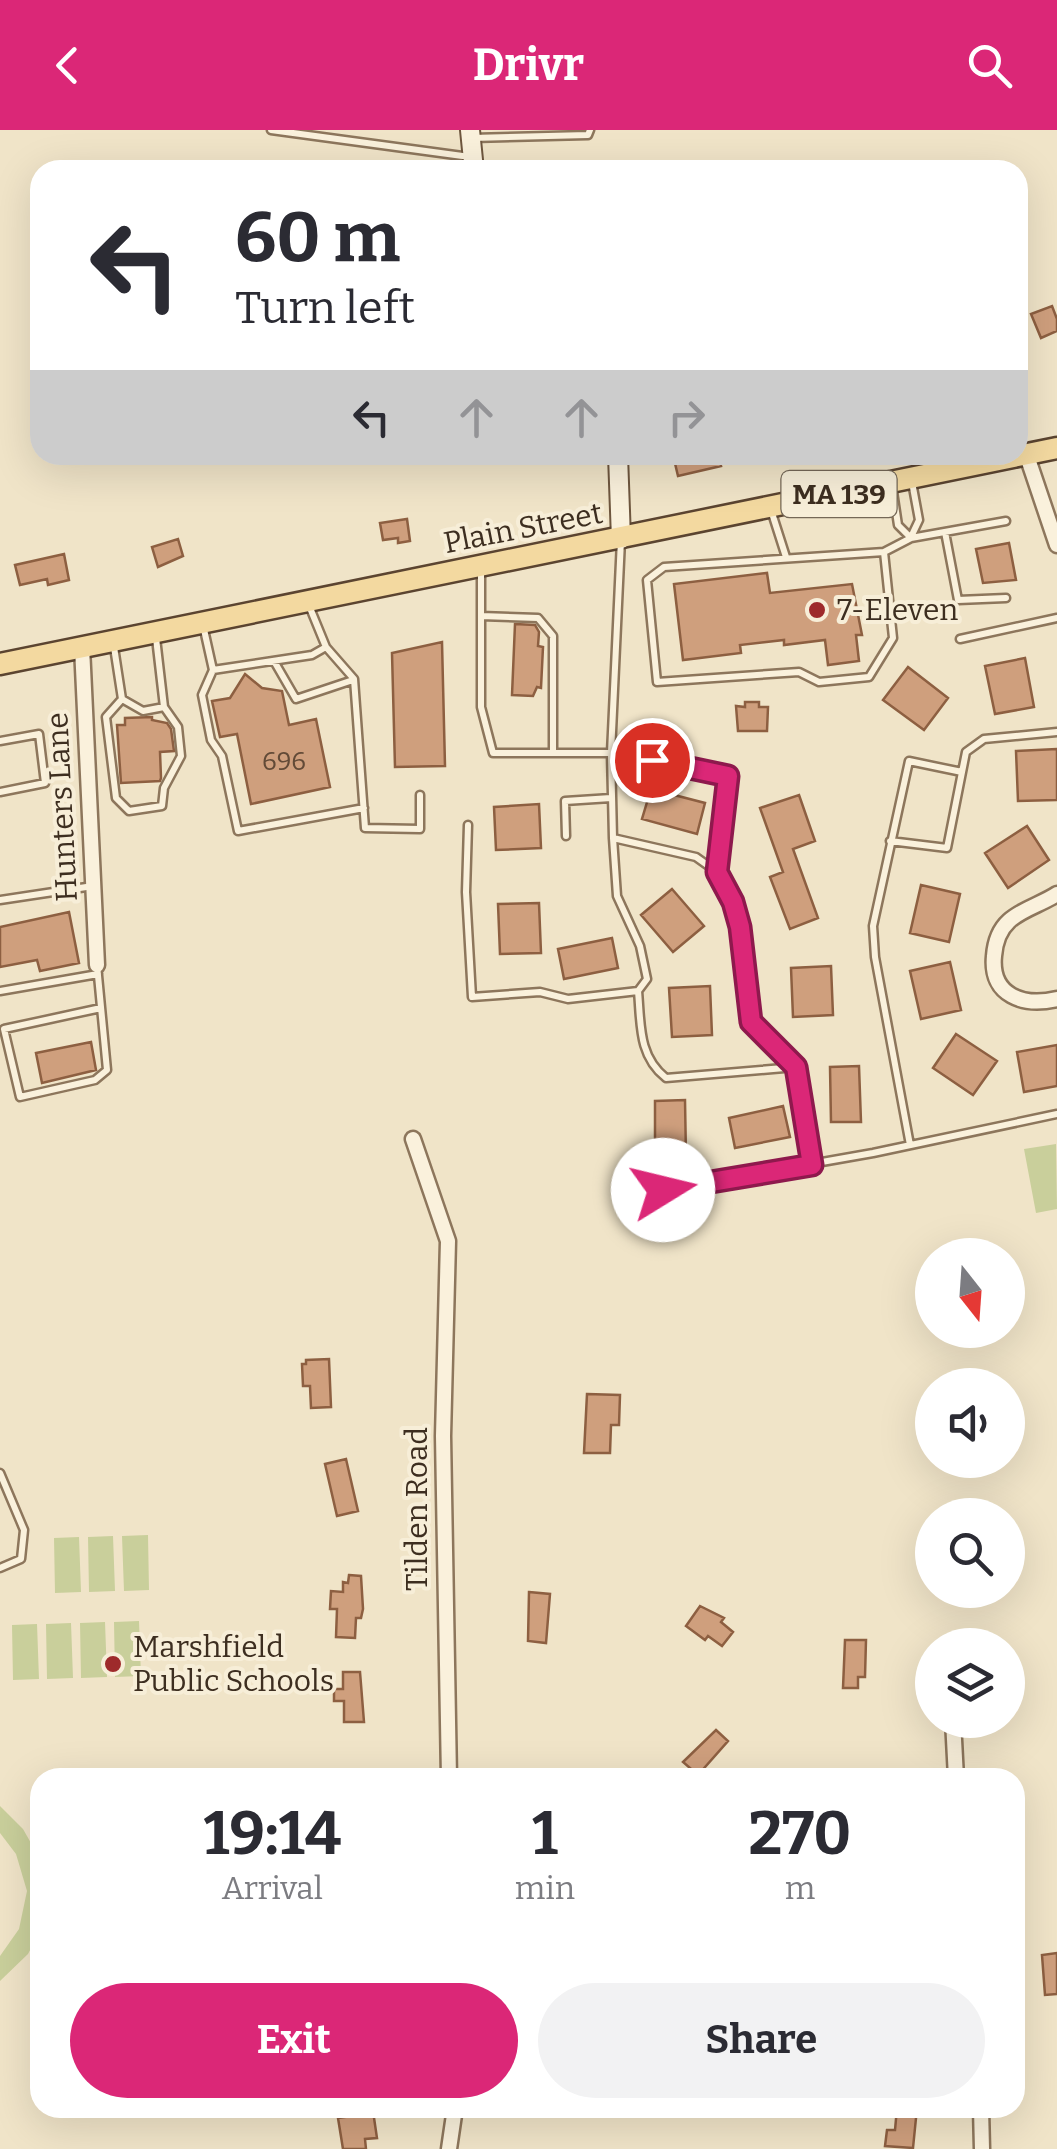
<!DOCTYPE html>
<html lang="en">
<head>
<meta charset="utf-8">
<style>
  :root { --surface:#fff; --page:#f2f2f3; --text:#2b2b33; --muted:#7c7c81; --accent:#db2777 }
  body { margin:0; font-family:Bitter,serif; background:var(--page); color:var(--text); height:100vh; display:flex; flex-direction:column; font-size:38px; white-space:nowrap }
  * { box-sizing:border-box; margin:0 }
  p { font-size:32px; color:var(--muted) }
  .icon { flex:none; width:55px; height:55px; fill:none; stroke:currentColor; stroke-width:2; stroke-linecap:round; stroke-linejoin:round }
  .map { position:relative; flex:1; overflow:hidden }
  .panel { position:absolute; left:30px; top:1638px; width:995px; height:350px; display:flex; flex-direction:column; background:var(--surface); border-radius:30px; box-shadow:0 10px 40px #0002 }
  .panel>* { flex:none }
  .hud { position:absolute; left:30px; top:30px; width:998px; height:305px; border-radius:30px; box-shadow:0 10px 40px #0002; background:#fff; color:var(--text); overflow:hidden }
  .needle { width:65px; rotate:163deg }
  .fabs { position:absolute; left:915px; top:1108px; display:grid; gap:20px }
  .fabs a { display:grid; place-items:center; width:110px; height:110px; border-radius:50%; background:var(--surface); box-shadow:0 10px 40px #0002; font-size:50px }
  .pin { position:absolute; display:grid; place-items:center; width:85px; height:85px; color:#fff; margin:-42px; border:5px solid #fff; border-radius:50%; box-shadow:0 2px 10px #0007 }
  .me { position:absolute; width:110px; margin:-55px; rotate:81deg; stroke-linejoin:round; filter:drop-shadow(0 0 8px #0008) }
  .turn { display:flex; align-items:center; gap:35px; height:210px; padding:0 40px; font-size:45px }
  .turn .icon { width:130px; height:130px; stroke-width:2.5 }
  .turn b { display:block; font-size:70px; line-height:85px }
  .lanes { display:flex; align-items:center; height:95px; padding:0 40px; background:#0003; justify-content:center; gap:50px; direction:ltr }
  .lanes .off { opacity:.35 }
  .eta { display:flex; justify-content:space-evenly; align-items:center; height:170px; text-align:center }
  .eta b { font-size:60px; font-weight:700; line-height:70px }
  .cta { display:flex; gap:20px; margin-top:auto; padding:20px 40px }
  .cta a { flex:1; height:115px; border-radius:60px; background:var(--accent); color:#fff; font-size:40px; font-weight:700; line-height:115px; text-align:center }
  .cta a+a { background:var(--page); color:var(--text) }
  header { display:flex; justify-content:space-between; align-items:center; height:130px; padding:0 40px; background:var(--accent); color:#fff; font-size:45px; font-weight:700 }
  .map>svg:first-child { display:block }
</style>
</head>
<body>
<header><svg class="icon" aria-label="back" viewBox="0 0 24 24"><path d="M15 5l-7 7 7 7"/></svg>Drivr<svg class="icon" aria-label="search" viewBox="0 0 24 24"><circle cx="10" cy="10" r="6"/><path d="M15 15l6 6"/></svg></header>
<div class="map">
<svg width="1057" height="2019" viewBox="0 0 1057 2019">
  <rect width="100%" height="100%" fill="#f0e4c8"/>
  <!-- green -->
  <path fill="#c9cf9b" d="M1056,1014L1057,1079L1036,1083L1024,1019Z
    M148,1405L149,1460L124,1461L122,1406Z
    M113,1406L115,1461L89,1462L88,1407Z
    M79,1407L81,1462L55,1463L54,1408Z
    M139,1491L141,1546L115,1547L114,1492Z
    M105,1492L107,1547L81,1548L80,1493Z
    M71,1493L73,1548L47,1549L46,1494Z
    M37,1494L39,1549L13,1550L12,1495Z
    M0,1676L23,1699L40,1729V1801L28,1824L0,1851V1826L19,1799L27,1761L16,1724L0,1703Z"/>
  <!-- building -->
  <path fill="#cf9f7d" stroke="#8d5f41" stroke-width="2.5" d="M1052,176L1057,189V201L1041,208L1031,184Z
    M673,325H718L721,336L678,346Z
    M407,389L410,411L398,413V408L383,410L380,393Z
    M178,409L183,426L158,437L152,417Z
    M1009,413L1016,450L983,453L976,419Z
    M64,424L69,450L48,455L47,449L20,455L15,435Z
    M767,443L770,463L852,454L862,505H856L859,531L828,535L825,510L784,515V510L740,515L741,523L683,530L674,454Z
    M515,494L535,495L539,502L538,516L543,517L541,558L537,557L533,566L512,565Z
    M442,512L445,636L395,637L392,523Z
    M1025,528L1034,577L995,584L985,536Z
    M908,537L948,568L924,600L883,570Z
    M245,544L262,558L282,561L289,595L316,589L330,657L251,674L237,604L220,607L212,571L230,568Z
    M745,572H759V577H768L767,601H738L736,576L745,577Z
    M152,587V590L167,593L171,599L174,621L160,622L161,648L160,651L121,653L117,595H125V588Z
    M1057,619V670L1018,671L1016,621Z
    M651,659L705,673L697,704L642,689Z
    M799,665L815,711L793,719L818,788L790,799L770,747L783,742L760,678Z
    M539,674L541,718L496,720L494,677Z
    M1027,696L1049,730L1008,758L985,723Z
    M921,755L960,764L949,812L910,803Z
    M672,759L704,796L673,822L641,785Z
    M539,773L541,823L500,824L498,774Z
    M69,782L79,833L40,841L37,830L0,837V797Z
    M612,808L618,838L564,849L558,819Z
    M950,832L961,880L921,889L910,841Z
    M831,836L833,885L793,887L791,838Z
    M710,856L712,905L672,907L669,858Z
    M956,904L997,931L973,965L933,938Z
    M91,912L96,940L42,953L36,923Z
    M1057,915V956L1024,962L1017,922Z
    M859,936L861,992H831L830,937Z
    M685,970L686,1027H655V971Z
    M783,976L790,1007L735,1018L729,988Z
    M329,1229L331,1277L311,1278L310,1256H303L302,1234H306V1230Z
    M587,1264L620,1265L619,1295H611L610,1323H584Z
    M346,1329L358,1381L337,1386L325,1334Z
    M349,1445L361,1446L363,1479L361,1488H356L355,1508L336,1507L337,1479H330L331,1461L343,1462V1452L348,1453Z
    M529,1462L550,1464L546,1513L528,1511Z
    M700,1476L724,1488L721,1492L733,1502L722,1516L708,1506L705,1510L686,1496Z
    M845,1510H866L865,1547H858V1558H843Z
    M343,1542H360L364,1592H344V1571H334V1559H343Z
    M716,1600L728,1611L698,1645L683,1632Z
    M1057,1823V1864L1045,1865L1042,1825Z
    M343,1978H363V1983L373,1981L377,2008L365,2009L366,2019H343L338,1988L345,1987Z
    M897,1978H917L913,2018L885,2016L887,2000H895Z"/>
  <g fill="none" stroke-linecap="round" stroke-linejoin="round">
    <defs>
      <path id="lane" d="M271,0L470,27
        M472,8L588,5L590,0
        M892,355L898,395L911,408
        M771,380L786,427
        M945,402L958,470L1006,468
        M911,407L919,390L912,352
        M621,410L611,623L613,708L696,727L717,742L733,772L740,797L751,893L796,937
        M884,422L893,508L869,547L819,552L799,542L657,552L647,450L664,437L884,422L911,408L1006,391
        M481,439V577L493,623H611
        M308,473L326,517L354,549L365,698L420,699V665
        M481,486L538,488L553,506V623
        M203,495L213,540L202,565L211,610L222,626L238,701L364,678
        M960,509L1057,488
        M114,517L122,569L106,587L116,668L129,681L162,676L164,658L181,626L178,597L164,577L156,508
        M274,531L296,569L353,550
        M213,540L312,525L326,517
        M122,569L143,581L164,577
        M0,611L39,604L45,653L0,662
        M652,630L729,645L717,741
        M468,695L466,762L472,867L540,862L568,869L638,861
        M566,706L565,671L611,668
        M613,708L617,766L640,816L647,849L638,861C641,894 638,926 666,948L796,937L812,1035
        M890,711L947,718L966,622L984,609L1057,602
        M0,770L93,756
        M97,835L107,940L95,950L20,967L4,899L101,878
        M0,861L98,844
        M910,1015L875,827L873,796L909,631L962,642
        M663,1060L873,1023L1057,984
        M0,1343L24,1400L21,1429L0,1438"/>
      <path id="street" d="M1026,323L1057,415
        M82,517L97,835
        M1057,764C1042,774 1022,779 1009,791C999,800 995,813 994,826C990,866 1024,877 1057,869
        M413,1009L448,1111L443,1306L449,1648
        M953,1590L956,1648
        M981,1978L982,2019
        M449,2019L455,1978"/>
      <path id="secondary" d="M470,0L474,40
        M618,325L621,409"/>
      <path id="primary" d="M0,534L1057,318"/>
    </defs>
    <!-- lane casing -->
    <use href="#lane" stroke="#8d765c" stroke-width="11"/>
    <!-- street casing -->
    <use href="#street" stroke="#8d765c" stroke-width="19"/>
    <!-- secondary casing -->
    <use href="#secondary" stroke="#6f573f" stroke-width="22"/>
    <!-- primary casing -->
    <use href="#primary" stroke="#5b4430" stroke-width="25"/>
    <!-- lane -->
    <use href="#lane" stroke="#faf1dc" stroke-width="6"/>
    <!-- street -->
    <use href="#street" stroke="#faf1dc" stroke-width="14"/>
    <!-- secondary -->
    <use href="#secondary" stroke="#faf1dc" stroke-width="18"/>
    <!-- primary -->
    <use href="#primary" stroke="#f3d9a0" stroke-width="20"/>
  </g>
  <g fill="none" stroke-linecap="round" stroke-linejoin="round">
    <defs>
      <path id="route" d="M652,630L728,646L717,742L733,772L740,797L751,892L796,937L812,1035L663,1060"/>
    </defs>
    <!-- route casing -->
    <use href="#route" stroke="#8e194d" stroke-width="25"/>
    <!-- route -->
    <use href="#route" stroke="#db2777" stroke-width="18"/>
  </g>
  <!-- markers -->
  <g fill="#9e2a2b" stroke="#f7eed8" stroke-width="4">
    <circle cx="817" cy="480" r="10"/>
    <circle cx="113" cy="1534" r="10"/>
  </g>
  <g text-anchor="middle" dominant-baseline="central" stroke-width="8" stroke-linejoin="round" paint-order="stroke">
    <!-- number labels -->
    <g font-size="25" fill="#624a37">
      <text x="284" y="632">696</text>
    </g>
    <!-- shield labels -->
    <rect fill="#f7eed8" stroke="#756857" stroke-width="2.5" x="781.5" y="341" width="115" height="46" rx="8"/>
    <g font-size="28" font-weight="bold" fill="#3d2e20">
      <text x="839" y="364">MA 139</text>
    </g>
    <!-- street labels -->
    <g font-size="30" fill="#3d2e20" stroke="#f7eed8">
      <text transform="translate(523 398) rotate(-11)">Plain Street</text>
      <text transform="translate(62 677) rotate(-93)">Hunters Lane</text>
      <text transform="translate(417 1379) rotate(-90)">Tilden Road</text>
    </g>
    <!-- poi labels -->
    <g font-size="30" fill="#3d2e20" stroke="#f7eed8" text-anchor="start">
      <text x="837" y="480">7-Eleven</text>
      <text x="133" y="1517">Marshfield<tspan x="133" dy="34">Public Schools</tspan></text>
    </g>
  </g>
</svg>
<div class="fabs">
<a><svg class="needle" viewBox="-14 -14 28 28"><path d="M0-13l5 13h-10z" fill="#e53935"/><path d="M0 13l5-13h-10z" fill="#7c7c81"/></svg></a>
<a><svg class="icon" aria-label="sound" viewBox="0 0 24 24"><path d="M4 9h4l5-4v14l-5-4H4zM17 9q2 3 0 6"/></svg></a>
<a><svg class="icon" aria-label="search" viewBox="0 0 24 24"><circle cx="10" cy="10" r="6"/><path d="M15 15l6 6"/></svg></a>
<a><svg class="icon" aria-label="layers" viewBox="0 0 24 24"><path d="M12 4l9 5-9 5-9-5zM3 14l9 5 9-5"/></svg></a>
</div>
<div class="pin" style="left:652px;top:630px;background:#d93025"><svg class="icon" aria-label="arrive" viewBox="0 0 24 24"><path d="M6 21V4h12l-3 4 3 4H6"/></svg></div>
<svg class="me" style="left:663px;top:1060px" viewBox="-20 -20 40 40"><circle r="19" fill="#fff"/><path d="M0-13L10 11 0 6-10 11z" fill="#db2777"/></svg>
<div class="hud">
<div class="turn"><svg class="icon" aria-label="left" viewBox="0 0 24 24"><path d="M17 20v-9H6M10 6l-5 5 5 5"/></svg><div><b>60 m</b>Turn left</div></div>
<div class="lanes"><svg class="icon" aria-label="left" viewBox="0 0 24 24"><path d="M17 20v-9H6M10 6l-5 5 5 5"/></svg><svg class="icon off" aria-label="ahead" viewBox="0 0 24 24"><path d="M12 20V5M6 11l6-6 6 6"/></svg><svg class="icon off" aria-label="ahead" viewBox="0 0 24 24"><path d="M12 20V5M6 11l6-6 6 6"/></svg><svg class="icon off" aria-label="right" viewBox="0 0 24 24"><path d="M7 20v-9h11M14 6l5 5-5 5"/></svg></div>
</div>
<section class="panel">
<div class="eta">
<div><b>19:14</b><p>Arrival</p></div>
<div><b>1</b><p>min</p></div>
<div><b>270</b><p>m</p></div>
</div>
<div class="cta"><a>Exit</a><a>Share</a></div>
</section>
</div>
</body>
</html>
